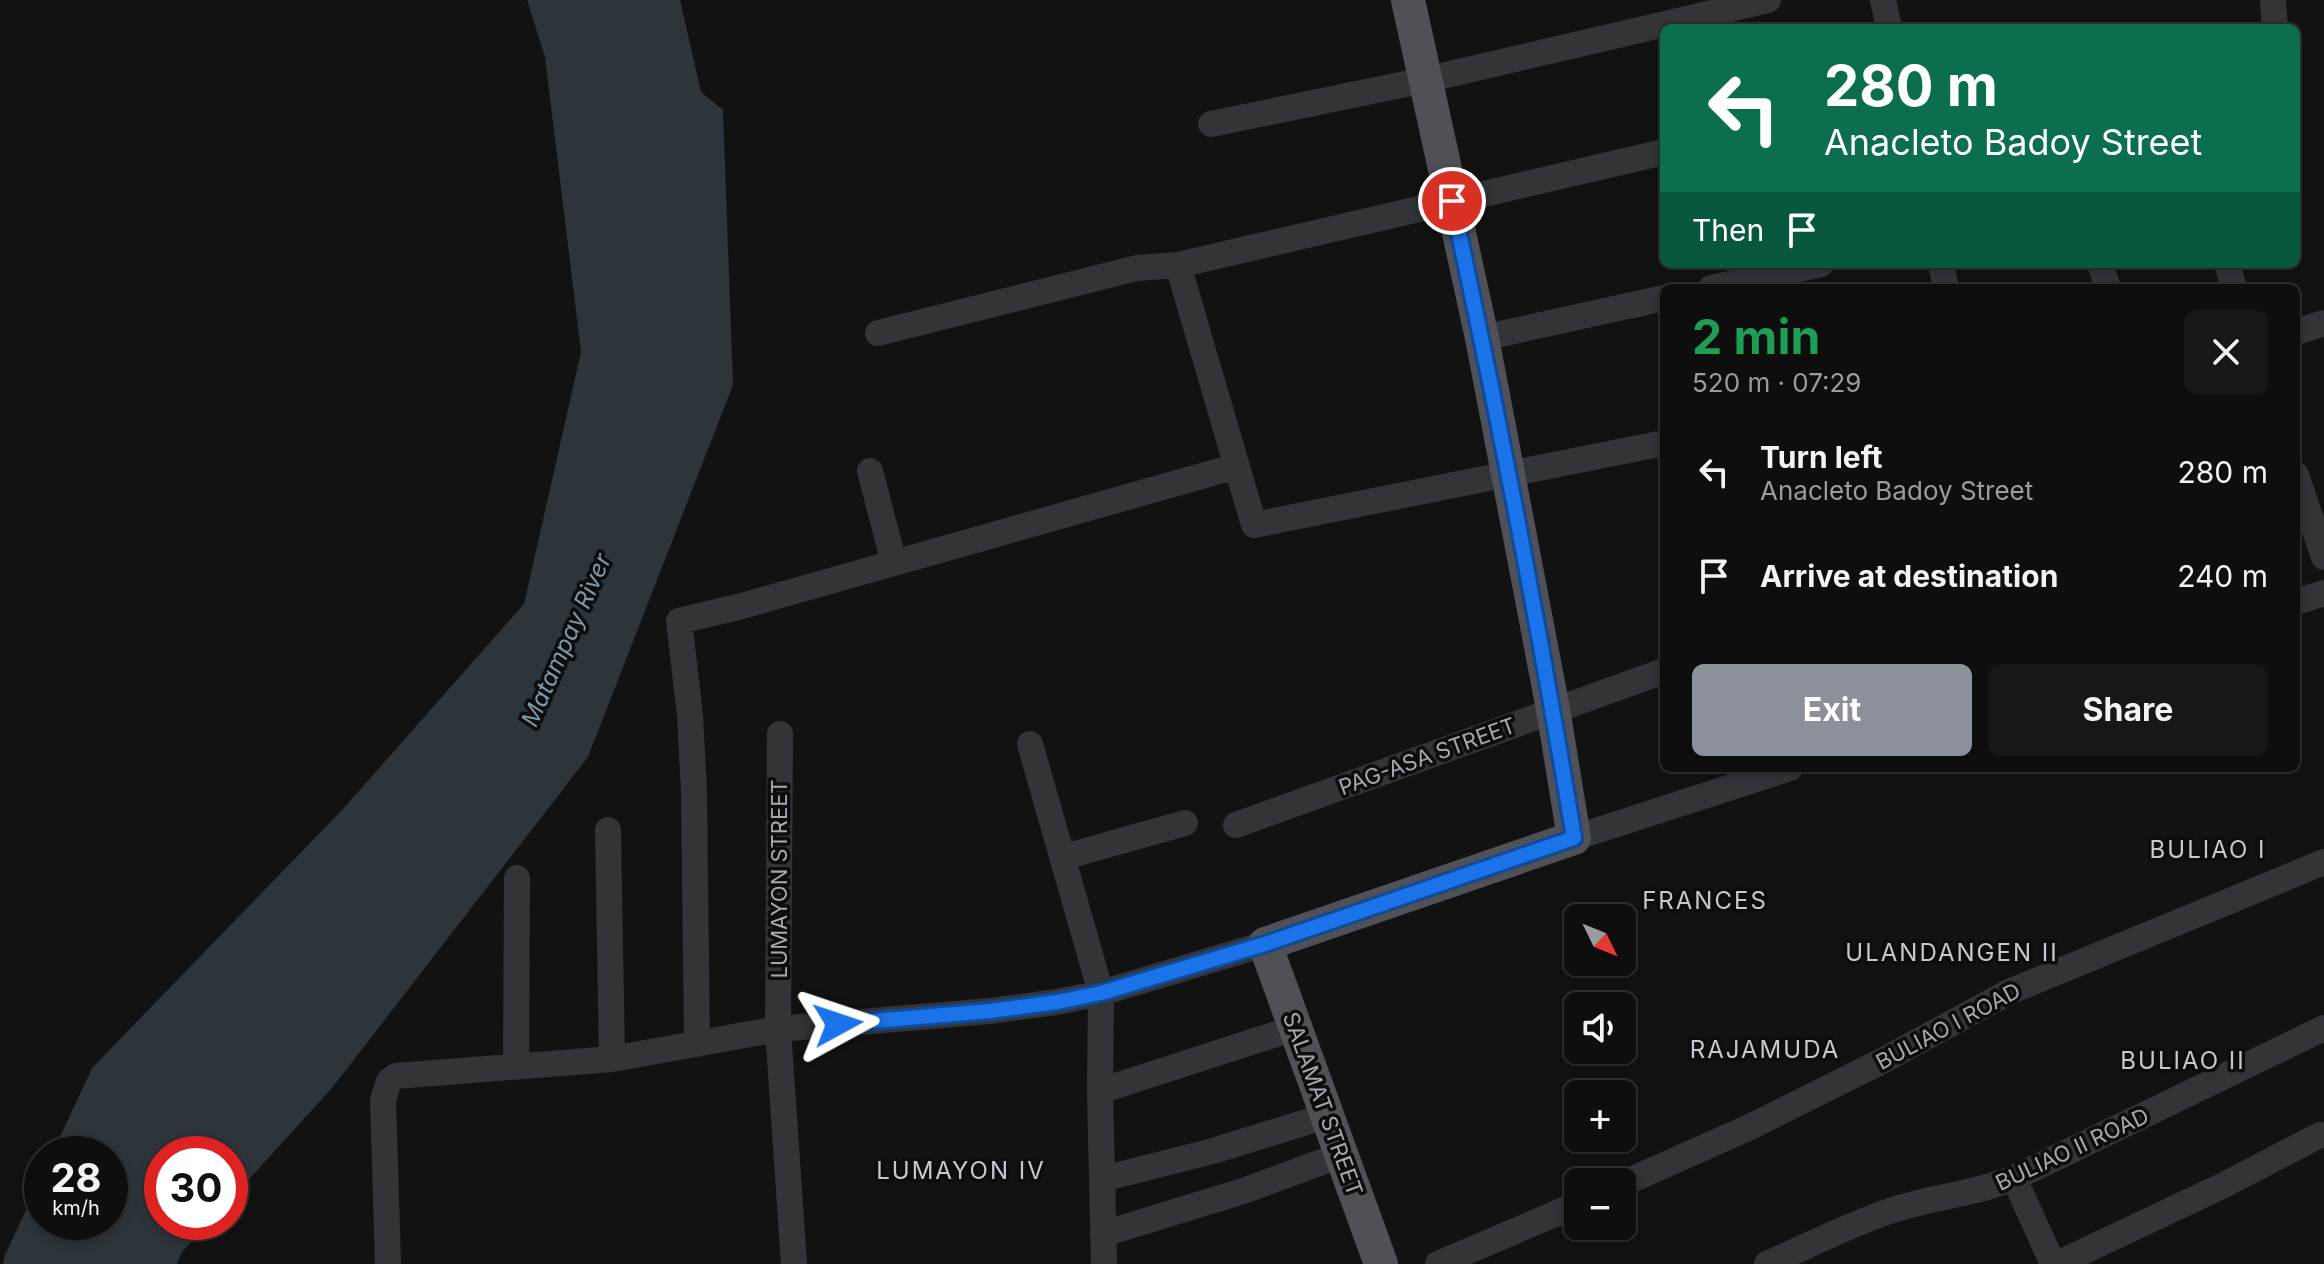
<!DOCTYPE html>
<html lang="en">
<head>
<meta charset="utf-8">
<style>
  :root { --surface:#0e0e0e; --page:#171717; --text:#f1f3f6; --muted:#9b9c9e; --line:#2e2e2e; --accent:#8c9099 }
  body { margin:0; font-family:Inter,sans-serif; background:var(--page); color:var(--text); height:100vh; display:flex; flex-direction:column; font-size:30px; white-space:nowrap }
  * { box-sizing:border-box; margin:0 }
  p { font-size:26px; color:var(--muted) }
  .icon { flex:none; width:44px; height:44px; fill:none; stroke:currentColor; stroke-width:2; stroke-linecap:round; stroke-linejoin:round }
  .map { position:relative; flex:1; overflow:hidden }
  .sheet { position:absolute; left:1660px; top:284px; width:640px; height:488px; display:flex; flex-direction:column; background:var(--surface); border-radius:12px; box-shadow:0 4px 12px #0003,0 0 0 2px var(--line) }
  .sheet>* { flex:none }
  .guide { position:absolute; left:1660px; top:24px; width:640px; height:244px; border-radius:12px; box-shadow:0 4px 12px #0003,0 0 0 2px var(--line); background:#0b6e4f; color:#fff; overflow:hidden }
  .needle { width:52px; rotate:133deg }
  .buttons { position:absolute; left:1564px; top:904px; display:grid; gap:16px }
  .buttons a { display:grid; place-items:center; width:72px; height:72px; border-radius:12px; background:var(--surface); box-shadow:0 4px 12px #0003,0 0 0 2px var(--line); font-size:40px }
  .speed { position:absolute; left:24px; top:1136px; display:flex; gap:16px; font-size:40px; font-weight:700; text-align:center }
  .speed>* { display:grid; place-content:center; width:104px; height:104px; border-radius:50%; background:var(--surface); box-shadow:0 4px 12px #0003,0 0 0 2px var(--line); line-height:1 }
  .speed small { font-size:20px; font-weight:400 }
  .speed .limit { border:12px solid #d22; background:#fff; color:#111 }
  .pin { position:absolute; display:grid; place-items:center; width:68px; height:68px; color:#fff; margin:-34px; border:4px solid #fff; border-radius:50%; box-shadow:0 2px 8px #0007 }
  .me { position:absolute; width:88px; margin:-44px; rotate:85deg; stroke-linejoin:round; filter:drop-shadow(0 0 6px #0008) }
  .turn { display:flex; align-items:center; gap:28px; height:168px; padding:0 32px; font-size:36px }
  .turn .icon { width:104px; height:104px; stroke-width:2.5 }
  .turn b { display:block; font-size:56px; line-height:68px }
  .then { display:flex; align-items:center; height:76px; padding:0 32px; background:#0003; gap:16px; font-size:30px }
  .round { display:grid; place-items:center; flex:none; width:84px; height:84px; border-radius:12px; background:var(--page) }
  .head { display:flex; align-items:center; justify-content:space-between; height:136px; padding:0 32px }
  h1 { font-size:48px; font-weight:700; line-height:60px; color:#1e9e55 }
  .cta { display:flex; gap:16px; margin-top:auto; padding:16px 32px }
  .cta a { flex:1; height:92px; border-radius:12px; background:var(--accent); color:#fff; font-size:32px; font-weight:700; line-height:92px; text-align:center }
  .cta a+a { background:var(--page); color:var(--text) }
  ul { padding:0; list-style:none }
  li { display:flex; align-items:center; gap:24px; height:104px; padding:0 32px }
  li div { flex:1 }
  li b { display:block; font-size:30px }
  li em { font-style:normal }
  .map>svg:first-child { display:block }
</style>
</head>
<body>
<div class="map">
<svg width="2324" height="1264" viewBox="0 0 2324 1264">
  <rect width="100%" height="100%" fill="#121213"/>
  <!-- water -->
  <path fill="#2d343a" d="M527,0H680L701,92L723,110L733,385L588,757L332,1088L230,1200V1154H162V1222H210L182,1252L177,1264H3L5,1255L42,1176V1222H110V1154H52L92,1068L343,809L524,604L581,352L545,57Z"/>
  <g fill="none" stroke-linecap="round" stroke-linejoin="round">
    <!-- minor -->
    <path stroke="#333437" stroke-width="26" d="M1883,0L1889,28
      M2273,0L2275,28
      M1211,124L1425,80L1768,0
      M1941,264L1946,288
      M2100,264L2108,288
      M2227,264L2234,288
      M1178,265L1254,525L1664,443
      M1711,288L1821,264
      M2296,332L2324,323
      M878,333L1137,268L1178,265L1664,152
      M1482,338L1664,298
      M870,471L894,563
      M2296,475L2324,557
      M2296,602L2324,593
      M780,734L778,1029L794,1264
      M1030,744L1101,993L1100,1091L1104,1264
      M1236,825L1664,671
      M608,830L612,1059
      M1574,838L1790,768
      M1064,857L1185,823
      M697,1044L694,792L690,715L679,621L742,606L1237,466
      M516,1065L517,878
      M1100,1091L1295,1028
      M2014,1178L2053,1264
      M1102,1179L1213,1151L1326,1116
      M1622,1184L1750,1127L1882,1061L2009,992L2324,862
      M1103,1234L1243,1191L1341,1155
      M388,1264L383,1100L389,1081L396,1076L612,1059L778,1029L990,1011L1057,1002L1101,993L1265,944
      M1438,1264L1578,1204
      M1767,1264C1808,1246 1850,1224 1893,1210C1933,1197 1974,1194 2014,1178L2324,1028
      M2057,1264L2224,1185L2320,1135"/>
    <!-- major -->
    <path stroke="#4f5156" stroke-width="34" d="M1381,1264L1265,944L1574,838L1553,709L1482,338L1408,0"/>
  </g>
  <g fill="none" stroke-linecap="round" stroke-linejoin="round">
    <defs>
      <path id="route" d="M838,1024L990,1011L1057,1002L1101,993L1265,944L1574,838C1539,625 1498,412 1452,201"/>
    </defs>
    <!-- route casing -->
    <use href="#route" stroke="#114b97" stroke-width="20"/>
    <!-- route -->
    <use href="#route" stroke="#1a73e8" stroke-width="14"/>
  </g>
  <g text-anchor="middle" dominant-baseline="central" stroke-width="7" stroke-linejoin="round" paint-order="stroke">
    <!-- street labels -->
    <g font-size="22" fill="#a5a9b2" stroke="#0d0d0e">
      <text transform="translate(1427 756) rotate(-20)">PAG-ASA STREET</text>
      <text transform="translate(779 879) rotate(-90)">LUMAYON STREET</text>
      <text transform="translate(1948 1026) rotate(-28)">BULIAO I ROAD</text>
      <text transform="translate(1323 1104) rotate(70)">SALAMAT STREET</text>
      <text transform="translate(2072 1149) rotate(-25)">BULIAO II ROAD</text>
    </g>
    <!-- water labels -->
    <g font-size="24" font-style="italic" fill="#7f98aa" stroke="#0d0d0e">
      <text transform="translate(566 640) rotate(-66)">Matampay River</text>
    </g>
    <!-- neighbourhood labels -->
    <g font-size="24" letter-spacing="2" fill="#c5c8cf" stroke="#0d0d0e">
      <text x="2208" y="849">BULIAO I</text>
      <text x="1705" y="900">FRANCES</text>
      <text x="1952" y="952">ULANDANGEN II</text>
      <text x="1765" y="1049">RAJAMUDA</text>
      <text x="2183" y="1060">BULIAO II</text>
      <text x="961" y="1170">LUMAYON IV</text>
    </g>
  </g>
</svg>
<div class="buttons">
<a><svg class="needle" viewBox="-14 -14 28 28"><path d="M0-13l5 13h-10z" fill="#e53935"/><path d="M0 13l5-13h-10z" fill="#9b9c9e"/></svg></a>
<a><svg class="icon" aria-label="sound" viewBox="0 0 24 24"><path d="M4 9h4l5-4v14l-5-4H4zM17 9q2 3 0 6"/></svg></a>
<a>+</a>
<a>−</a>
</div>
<div class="speed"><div>28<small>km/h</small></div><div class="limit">30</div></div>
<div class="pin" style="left:1452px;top:201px;background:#d93025"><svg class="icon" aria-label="arrive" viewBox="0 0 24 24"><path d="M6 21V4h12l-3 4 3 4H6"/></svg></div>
<svg class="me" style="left:838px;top:1024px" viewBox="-20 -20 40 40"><path d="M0-17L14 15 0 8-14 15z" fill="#1a73e8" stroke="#fff" stroke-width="4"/></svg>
<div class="guide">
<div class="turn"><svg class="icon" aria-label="left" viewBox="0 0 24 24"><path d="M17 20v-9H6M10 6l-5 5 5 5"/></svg><div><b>280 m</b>Anacleto Badoy Street</div></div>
<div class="then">Then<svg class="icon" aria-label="arrive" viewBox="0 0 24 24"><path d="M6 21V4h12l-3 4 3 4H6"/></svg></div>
</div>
<section class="sheet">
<div class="head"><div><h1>2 min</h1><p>520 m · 07:29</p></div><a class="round"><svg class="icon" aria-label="close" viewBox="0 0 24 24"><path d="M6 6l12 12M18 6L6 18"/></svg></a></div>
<ul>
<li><svg class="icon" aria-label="left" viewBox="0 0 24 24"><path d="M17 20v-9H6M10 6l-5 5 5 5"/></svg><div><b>Turn left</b><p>Anacleto Badoy Street</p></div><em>280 m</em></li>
<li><svg class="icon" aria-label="arrive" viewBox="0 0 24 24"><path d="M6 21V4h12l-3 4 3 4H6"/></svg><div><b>Arrive at destination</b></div><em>240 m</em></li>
</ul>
<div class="cta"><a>Exit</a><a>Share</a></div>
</section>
</div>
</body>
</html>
